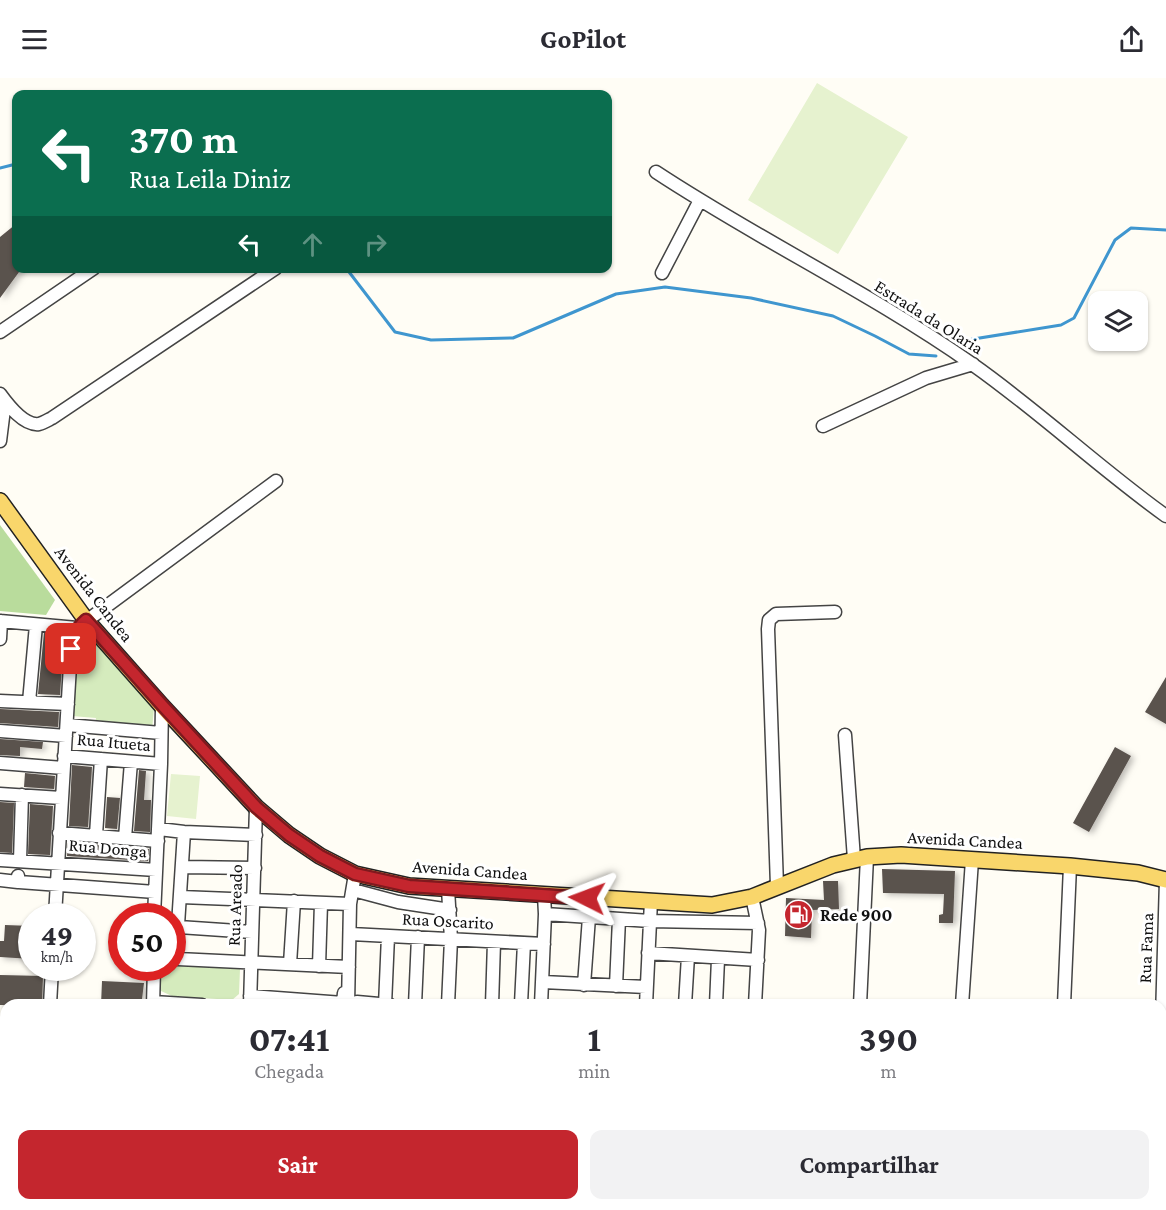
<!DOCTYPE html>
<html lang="pt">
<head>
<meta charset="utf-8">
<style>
  :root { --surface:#fff; --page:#f2f2f3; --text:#2b2b33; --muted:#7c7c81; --accent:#c4262e }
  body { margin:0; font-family:"Crimson Pro",serif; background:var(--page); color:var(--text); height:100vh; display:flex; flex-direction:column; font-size:22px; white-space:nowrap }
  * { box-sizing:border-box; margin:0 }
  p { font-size:20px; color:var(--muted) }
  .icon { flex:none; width:33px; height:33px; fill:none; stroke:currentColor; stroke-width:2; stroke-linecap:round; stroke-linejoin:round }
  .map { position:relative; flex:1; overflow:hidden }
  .drawer { position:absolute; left:0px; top:921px; width:1167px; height:212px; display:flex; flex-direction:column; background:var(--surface); border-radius:18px 18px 0 0; box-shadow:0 2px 4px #0004 }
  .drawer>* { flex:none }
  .hud { position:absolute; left:12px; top:12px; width:600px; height:183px; border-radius:12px; box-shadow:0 2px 4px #0004; background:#0b6e4f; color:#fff; overflow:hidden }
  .controls { position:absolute; left:1088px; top:213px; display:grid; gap:12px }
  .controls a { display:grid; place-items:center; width:60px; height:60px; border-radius:12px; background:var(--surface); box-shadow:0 2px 4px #0004; font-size:30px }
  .speed { position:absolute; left:18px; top:825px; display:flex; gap:12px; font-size:30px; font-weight:700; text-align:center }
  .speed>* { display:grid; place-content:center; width:78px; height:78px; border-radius:50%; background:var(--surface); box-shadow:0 2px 4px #0004; line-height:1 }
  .speed small { font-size:15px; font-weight:400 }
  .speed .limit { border:9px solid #d22; background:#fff; color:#111 }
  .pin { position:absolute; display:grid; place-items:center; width:51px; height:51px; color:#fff; margin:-26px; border-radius:12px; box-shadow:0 3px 9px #0006 }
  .me { position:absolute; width:66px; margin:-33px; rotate:273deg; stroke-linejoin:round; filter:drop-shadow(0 0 4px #0008) }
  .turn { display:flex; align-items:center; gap:21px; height:126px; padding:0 18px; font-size:27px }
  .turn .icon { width:78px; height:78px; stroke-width:2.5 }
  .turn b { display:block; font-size:42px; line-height:51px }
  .lanes { display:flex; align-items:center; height:57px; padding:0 18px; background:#0003; justify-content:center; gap:30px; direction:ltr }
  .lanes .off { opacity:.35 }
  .eta { display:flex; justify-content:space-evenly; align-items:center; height:102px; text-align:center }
  .eta b { font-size:36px; font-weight:700; line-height:42px }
  .cta { display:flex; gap:12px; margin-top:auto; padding:12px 18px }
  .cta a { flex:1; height:69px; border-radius:12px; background:var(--accent); color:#fff; font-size:24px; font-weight:700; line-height:69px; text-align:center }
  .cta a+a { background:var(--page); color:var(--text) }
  header { display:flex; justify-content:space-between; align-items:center; height:78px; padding:0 18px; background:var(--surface); font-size:27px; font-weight:700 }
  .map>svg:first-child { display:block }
</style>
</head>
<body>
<header><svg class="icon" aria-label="menu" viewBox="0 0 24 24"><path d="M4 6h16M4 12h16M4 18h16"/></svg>GoPilot<svg class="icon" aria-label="share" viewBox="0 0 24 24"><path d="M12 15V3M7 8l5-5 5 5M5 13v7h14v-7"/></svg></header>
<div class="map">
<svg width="1166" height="1132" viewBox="0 0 1166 1132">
  <defs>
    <filter id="shadow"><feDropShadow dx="3.5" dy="2" stdDeviation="3" flood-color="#0004"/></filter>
  </defs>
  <rect width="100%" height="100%" fill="#fffdf5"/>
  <!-- green -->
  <path fill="#d5ebbd" d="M75,553L85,554L154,630L152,652L95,646L96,640L72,638Z
    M173,887L240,891L239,916L232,922L172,918L161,913L157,907L156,890H172Z"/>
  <!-- forest -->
  <path fill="#b9dc9c" d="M0,447L55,522L46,537L0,533Z"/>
  <!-- pitch -->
  <path fill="#e6f2cf" d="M817,5L908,59L838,176L748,122Z
    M171,696L200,698L196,741L167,738Z"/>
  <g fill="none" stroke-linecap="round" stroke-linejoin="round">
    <!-- stream -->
    <path stroke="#3f96cf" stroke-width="3" d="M0,90L16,86
      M346,190L395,254L431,262L513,260L616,216L665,209L751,220L833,238L875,258L909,276L936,278
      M961,263L1061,247L1074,240L1115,162L1131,150L1166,152"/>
  </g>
  <!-- building -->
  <path fill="#5a524d" filter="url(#shadow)" d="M16,146V190H22L0,220V159Z
    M44,555L64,557L60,617L38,616Z
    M1166,599V646L1145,634Z
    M0,631L59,634L58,649L0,645Z
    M0,661L43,664L42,671L20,669V678L0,677Z
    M1115,669L1131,678L1089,754L1073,745Z
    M72,687L92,689L88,749L69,748Z
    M139,692L146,693L144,722H151L150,754L134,753Z
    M25,695L55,698L54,711L24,709Z
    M107,719L120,720L117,751L105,750Z
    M0,724L14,725L12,775L0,774Z
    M30,726L53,728L50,777L28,776Z
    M68,764L149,771L148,783L67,778Z
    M882,791L955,793L953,845H939V837L943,836L944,816L883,815Z
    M823,803H838L839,831L812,832L811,860L785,858L786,820L824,822Z
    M5,847L32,848V881L0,879V863H4Z
    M0,897L43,898L42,927H0Z
    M102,903L144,905L142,921H137V927H101Z"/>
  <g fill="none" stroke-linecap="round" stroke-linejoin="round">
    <defs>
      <path id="minor" d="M656,94C759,162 871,215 972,286C1039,333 1099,390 1166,438
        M662,195L700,122
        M0,254L94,190
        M0,316C8,327 24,348 39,346C43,345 48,342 52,340L276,190
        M823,348L926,300L973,286
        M0,363L5,323
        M0,543L77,550
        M0,561L1,543
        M0,623L68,626
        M29,624L36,547
        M67,647L161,655
        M0,653L66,658
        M845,657L854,781
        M64,678L161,686
        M0,685L63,690
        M0,716L61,720
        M159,751L184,754L256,757
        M184,754L176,878L178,881L349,889
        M59,755L158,763
        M96,757L101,681
        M125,760L131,684
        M0,782L156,792
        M20,783L22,717
        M183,789L255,790
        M0,802L18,804V798L19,804L155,814
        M777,808L768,551L769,542L776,536L835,534
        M353,812L398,824L450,832
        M181,819L350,826
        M752,819L759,852L755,927
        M545,836L650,843L758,845
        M55,838L71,571L72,560L77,550L276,403
        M154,838L161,686L162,628
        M179,849L252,854
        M351,856L544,866
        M648,875L758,882
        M290,886L294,823
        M319,888L321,825
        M543,904L646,909
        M584,907L589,839
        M616,908L619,841
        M250,918L343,925L344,915
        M153,924L202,927
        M357,924L390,927
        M521,926L524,865
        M50,927L52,890
        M153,927L154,890
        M250,927L256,729
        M348,927L350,826L355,796
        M385,927L388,858
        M415,927L418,859
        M448,927L451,861L448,811
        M492,927L494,864
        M541,927L545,836L544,817
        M646,927L651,823
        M685,927L688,878
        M716,927L718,881
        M860,927L867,779
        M962,927L972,782
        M1064,927L1070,788
        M1161,974L1166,802
        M0,1101L6,1102
        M509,1126L602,1132
        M440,1132L441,1126
        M644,1132L645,1126
        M750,1132V1126
        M847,1132V1126
        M955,1132V1126
        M1053,1132V1126
        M1155,1132L1156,1126"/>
      <path id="major" d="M0,423L86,542L162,628L256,729L289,757L320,778L355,796L409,808L712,827L752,819L833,787L867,779L901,777L1070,788L1138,795L1166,802"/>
    </defs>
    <!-- minor casing -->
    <use href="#minor" stroke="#444" stroke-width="15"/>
    <!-- major casing -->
    <use href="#major" stroke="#222" stroke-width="18"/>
    <!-- path -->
    <path stroke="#333" stroke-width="2" stroke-dasharray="6 3" stroke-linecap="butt" d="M184,1132L185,1126"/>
    <!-- minor -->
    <use href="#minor" stroke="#fff" stroke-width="12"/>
    <!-- major -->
    <use href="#major" stroke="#f9d66b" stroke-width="15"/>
  </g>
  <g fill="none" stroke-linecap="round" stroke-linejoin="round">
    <defs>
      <path id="route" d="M71,571C73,558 76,551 86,542L162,627L256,729L289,757L320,778L355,796L409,808L587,820"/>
    </defs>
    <!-- route casing -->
    <use href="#route" stroke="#7f191e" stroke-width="15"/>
    <!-- route -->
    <use href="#route" stroke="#c4262e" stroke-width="10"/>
  </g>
  <!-- icons -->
  <defs>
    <symbol id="fuel-disc" viewBox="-11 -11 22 22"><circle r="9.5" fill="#c4262e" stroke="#fff"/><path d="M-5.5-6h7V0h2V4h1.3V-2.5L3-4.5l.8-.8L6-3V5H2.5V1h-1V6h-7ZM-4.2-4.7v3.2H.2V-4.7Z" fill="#fff"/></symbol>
  </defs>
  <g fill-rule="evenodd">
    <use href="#fuel-disc" x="782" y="820" width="33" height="33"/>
  </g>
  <g text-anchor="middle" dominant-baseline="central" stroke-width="6" stroke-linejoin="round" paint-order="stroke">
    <!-- street labels -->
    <g font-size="18" fill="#111" stroke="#fff">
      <text transform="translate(929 239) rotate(32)">Estrada da Olaria</text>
      <text transform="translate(94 516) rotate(52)">Avenida Candea</text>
      <text transform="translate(114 664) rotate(5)">Rua Itueta</text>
      <text transform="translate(965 762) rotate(3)">Avenida Candea</text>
      <text transform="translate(108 770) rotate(5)">Rua Donga</text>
      <text transform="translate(470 792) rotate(4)">Avenida Candea</text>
      <text transform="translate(235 827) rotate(-88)">Rua Areado</text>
      <text transform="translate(448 843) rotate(3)">Rua Oscarito</text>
      <text transform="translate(1146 870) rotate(-88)">Rua Fama</text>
    </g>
    <!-- poi labels -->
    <g font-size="18" font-weight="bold" fill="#111" stroke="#fff" text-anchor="start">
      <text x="820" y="837">Rede 900</text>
    </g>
  </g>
</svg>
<div class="controls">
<a><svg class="icon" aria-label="layers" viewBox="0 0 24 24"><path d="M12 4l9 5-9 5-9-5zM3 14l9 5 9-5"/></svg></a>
</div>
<div class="speed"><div>49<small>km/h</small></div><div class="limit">50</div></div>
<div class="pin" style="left:71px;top:571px;background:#d93025"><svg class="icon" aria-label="arrive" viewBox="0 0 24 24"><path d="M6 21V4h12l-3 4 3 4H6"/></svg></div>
<svg class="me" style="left:587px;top:820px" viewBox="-20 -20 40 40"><path d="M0-17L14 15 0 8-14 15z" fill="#c4262e" stroke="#fff" stroke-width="4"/></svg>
<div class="hud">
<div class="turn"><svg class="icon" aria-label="left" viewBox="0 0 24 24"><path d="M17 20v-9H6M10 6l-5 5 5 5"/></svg><div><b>370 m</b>Rua Leila Diniz</div></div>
<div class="lanes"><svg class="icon" aria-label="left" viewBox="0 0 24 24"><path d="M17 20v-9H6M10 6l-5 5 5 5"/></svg><svg class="icon off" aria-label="ahead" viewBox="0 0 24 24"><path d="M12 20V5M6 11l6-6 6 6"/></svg><svg class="icon off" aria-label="right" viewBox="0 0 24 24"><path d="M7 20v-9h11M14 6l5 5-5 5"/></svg></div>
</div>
<section class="drawer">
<div class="eta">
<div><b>07:41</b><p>Chegada</p></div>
<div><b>1</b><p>min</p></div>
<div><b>390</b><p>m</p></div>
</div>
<div class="cta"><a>Sair</a><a>Compartilhar</a></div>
</section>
</div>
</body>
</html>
